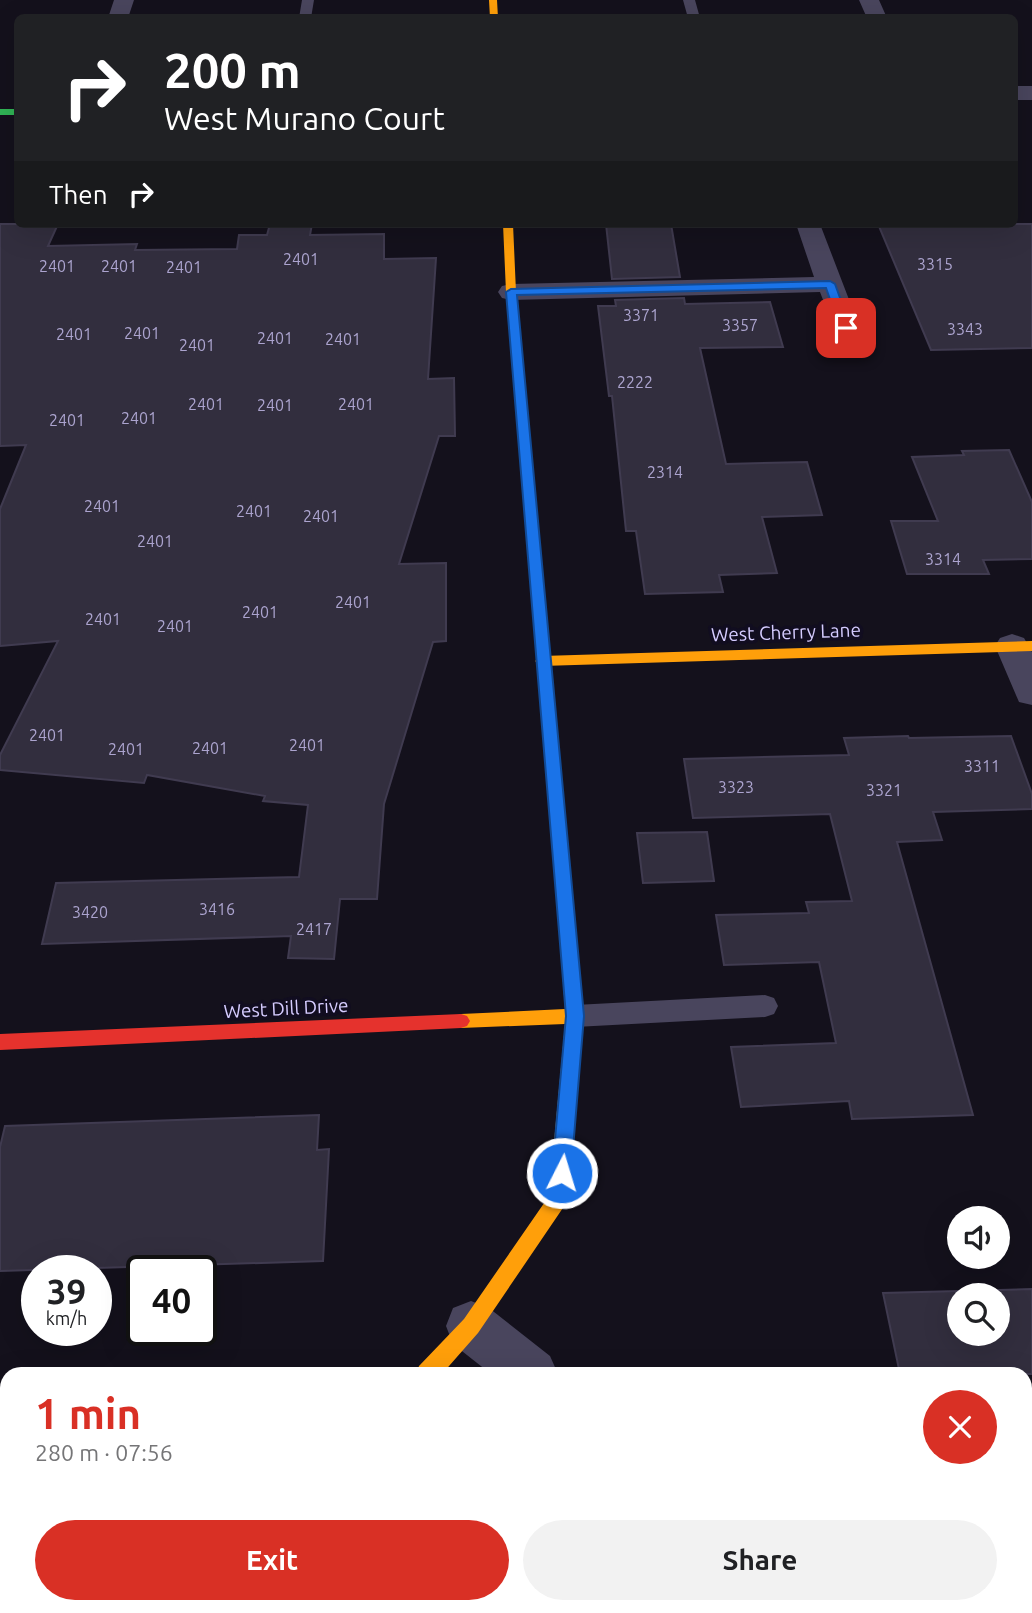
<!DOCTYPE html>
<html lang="en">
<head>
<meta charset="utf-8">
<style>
  :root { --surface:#fff; --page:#f2f2f2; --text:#202124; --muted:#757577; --accent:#d93025 }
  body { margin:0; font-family:Ubuntu,sans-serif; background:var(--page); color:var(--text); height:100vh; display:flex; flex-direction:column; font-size:26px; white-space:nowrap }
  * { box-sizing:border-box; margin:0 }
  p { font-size:23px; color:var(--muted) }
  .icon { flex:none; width:38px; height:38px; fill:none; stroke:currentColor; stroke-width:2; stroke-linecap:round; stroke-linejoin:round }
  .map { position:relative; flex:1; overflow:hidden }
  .details { position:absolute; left:0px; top:1367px; width:1032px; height:247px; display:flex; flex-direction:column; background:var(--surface); border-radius:21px 21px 0 0; box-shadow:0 7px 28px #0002 }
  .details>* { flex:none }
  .top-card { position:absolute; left:14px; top:14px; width:1004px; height:214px; border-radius:10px; box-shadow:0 7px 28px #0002; background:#202124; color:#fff; overflow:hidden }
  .tools { position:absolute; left:947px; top:1206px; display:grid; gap:14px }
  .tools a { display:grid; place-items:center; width:63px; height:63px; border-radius:50%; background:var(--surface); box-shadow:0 7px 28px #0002; font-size:35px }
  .speed { position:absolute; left:21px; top:1255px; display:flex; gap:14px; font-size:35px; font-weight:700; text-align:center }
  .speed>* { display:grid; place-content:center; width:91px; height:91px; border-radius:50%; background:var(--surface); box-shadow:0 7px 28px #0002; line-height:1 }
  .speed small { font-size:18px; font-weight:400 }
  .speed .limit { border:4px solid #111; border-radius:10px; background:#fff; color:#111 }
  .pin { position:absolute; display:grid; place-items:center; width:60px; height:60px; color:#fff; margin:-30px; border-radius:14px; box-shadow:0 4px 10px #0006 }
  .me { position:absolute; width:77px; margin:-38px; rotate:5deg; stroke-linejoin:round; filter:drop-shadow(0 0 5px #0008) }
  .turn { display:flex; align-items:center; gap:24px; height:147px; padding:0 35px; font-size:32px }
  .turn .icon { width:91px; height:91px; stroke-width:2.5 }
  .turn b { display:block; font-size:49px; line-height:60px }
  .then { display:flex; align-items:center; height:66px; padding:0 35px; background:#0003; gap:14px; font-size:26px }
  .round { display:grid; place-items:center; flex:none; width:74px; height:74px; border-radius:37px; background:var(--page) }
  .headline { display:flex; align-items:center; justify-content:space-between; height:119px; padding:0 35px }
  h1 { font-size:42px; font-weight:700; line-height:52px; color:var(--accent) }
  .button { display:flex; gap:14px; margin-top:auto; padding:14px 35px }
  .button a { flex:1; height:80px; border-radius:42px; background:var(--accent); color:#fff; font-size:28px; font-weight:700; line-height:80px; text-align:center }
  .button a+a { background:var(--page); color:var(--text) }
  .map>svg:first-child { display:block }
</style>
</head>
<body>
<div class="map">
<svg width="1032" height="1613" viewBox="0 0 1032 1613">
  <rect width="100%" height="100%" fill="#14111c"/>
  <!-- building -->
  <path fill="#322e3e" stroke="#403b50" stroke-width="2" fill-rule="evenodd" d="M0,224H58L48,246L137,244L135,250L237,249L239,235H267L270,224H312L310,235L384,234V259L436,258L428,379L454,378L455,436H439L399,564L446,563V641L433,642L384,804L377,899H340L334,959L288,958L291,936L42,944L56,883L299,877L308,805L263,801L265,796L147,775L144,783L0,770V755L58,641L0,646V509L26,445L0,446Z
    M606,224H671L680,277L612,279Z
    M878,224H1032V348L931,350Z
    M684,298L685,304L770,302L783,347L700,348L726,464L807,462L822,515L762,517L777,573L719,575L723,592L645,594L636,531H626L612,396H609L598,306H616L615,300Z
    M1009,450L1032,502V559L983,560L989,574H907L891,521H938L912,457L964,455L962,451Z
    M908,736L909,738L1011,736L1032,794V809L933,812L942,840L897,842L973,1115L852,1119L849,1101L741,1107L731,1047L836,1043L819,962L724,965L716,915L809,913L806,902L852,901L830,814L693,818L684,759L849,755L844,738Z
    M707,832L714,881L643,883L637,833Z
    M319,1115L317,1150L329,1149L323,1261L0,1271V1147L5,1126Z
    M1032,1289V1374H900L883,1293ZM959,1295H998V1334H959Z"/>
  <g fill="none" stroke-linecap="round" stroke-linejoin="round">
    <!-- lane -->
    <path fill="#49455d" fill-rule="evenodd" d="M302,0H314L311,18H299Z
      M683,0H695L700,18H688Z
      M765,995L774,998L778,1006L774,1014L765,1017L575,1027L566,1024L562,1016L566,1008L575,1005Z"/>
    <!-- street -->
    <path fill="#49455d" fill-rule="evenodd" d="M114,0H134L128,18H108Z
      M859,0H879L887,18H867Z
      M1015,86H1032V100H1015Z
      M796,224H820L868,349L864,355L854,357L844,355L820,292L511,300L502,298L498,292L502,286L511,284L814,277Z
      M1012,634L1024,638L1032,652V705L1019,702L995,646L1000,638Z
      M471,1301L489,1308L550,1356L558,1374H491L453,1344L446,1326L453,1308Z
      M580,1606H638V1613H580Z"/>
    <!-- fast -->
    <path fill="#30b455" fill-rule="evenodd" d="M0,109H18V115H0Z
      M530,503L536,507L575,930L573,935L567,937L561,935L559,930L524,507Z"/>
    <!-- slow -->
    <path fill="#ff9f0a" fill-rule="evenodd" d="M489,0H497L498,18H490Z
      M503,224H513L516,292L536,507L530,511L524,507L506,292Z
      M1032,641V651L542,666L535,661L542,656Z
      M567,923L573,925L575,930L584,1016L569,1199L478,1333L442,1374H416L419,1366L464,1319L549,1196L565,1024L461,1028L455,1026L452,1021L455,1016L461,1014L565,1009L559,930L561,925Z"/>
    <!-- jam -->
    <path fill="#e5322d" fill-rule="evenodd" d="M461,1014L467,1016L470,1021L467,1026L461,1028L0,1050V1034Z
      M202,1606H228L225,1613H199Z"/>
  </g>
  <!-- route -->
  <path fill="#1a73e8" stroke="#114b97" stroke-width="2" d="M830,281L835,284L851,328L850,330L840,328L826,288L517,295L584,1016L571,1173L568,1179L562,1182L555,1179L552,1173L566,1016L506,292L511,289Z"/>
  <g text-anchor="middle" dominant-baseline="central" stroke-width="7" stroke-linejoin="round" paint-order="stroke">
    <!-- number labels -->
    <g font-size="16" fill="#aca4cf">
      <text x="301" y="259">2401</text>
      <text x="935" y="264">3315</text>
      <text x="57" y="266">2401</text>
      <text x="119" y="266">2401</text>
      <text x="184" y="267">2401</text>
      <text x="641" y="315">3371</text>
      <text x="740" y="325">3357</text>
      <text x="965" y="329">3343</text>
      <text x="142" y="333">2401</text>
      <text x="74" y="334">2401</text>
      <text x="275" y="338">2401</text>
      <text x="343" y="339">2401</text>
      <text x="197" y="345">2401</text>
      <text x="635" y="382">2222</text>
      <text x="206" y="404">2401</text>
      <text x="356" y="404">2401</text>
      <text x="275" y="405">2401</text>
      <text x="139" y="418">2401</text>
      <text x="67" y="420">2401</text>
      <text x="665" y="472">2314</text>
      <text x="102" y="506">2401</text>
      <text x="254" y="511">2401</text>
      <text x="321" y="516">2401</text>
      <text x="155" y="541">2401</text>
      <text x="943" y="559">3314</text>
      <text x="353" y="602">2401</text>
      <text x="260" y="612">2401</text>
      <text x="103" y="619">2401</text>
      <text x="175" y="626">2401</text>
      <text x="47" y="735">2401</text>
      <text x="307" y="745">2401</text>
      <text x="210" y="748">2401</text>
      <text x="126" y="749">2401</text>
      <text x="982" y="766">3311</text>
      <text x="736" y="787">3323</text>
      <text x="884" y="790">3321</text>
      <text x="217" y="909">3416</text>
      <text x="90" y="912">3420</text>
      <text x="314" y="929">2417</text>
    </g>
    <!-- street labels -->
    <g font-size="19" fill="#d5ccff" stroke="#110d20">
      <text transform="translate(786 632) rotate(-2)">West Cherry Lane</text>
      <text transform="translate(286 1008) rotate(-3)">West Dill Drive</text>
    </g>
  </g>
</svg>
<div class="tools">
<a><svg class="icon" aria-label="sound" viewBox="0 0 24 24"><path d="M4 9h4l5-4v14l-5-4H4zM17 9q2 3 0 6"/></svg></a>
<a><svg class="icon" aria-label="search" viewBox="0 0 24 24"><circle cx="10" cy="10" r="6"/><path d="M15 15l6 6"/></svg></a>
</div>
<div class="speed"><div>39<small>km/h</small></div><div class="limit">40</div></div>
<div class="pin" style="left:846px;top:328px;background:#d93025"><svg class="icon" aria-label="arrive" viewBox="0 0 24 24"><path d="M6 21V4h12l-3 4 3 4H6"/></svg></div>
<svg class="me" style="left:562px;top:1173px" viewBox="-20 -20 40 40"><circle r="17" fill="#1a73e8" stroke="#fff" stroke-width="3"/><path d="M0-11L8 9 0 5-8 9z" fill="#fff"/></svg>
<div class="top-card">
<div class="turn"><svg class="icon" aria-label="right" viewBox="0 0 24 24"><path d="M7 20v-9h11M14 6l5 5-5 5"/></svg><div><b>200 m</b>West Murano Court</div></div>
<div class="then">Then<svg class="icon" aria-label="right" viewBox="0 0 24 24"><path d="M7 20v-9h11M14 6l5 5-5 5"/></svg></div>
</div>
<section class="details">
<div class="headline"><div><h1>1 min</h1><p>280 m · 07:56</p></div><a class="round" style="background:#d93025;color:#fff"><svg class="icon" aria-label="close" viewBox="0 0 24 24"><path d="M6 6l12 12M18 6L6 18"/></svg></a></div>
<div class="button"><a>Exit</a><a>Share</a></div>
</section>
</div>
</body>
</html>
